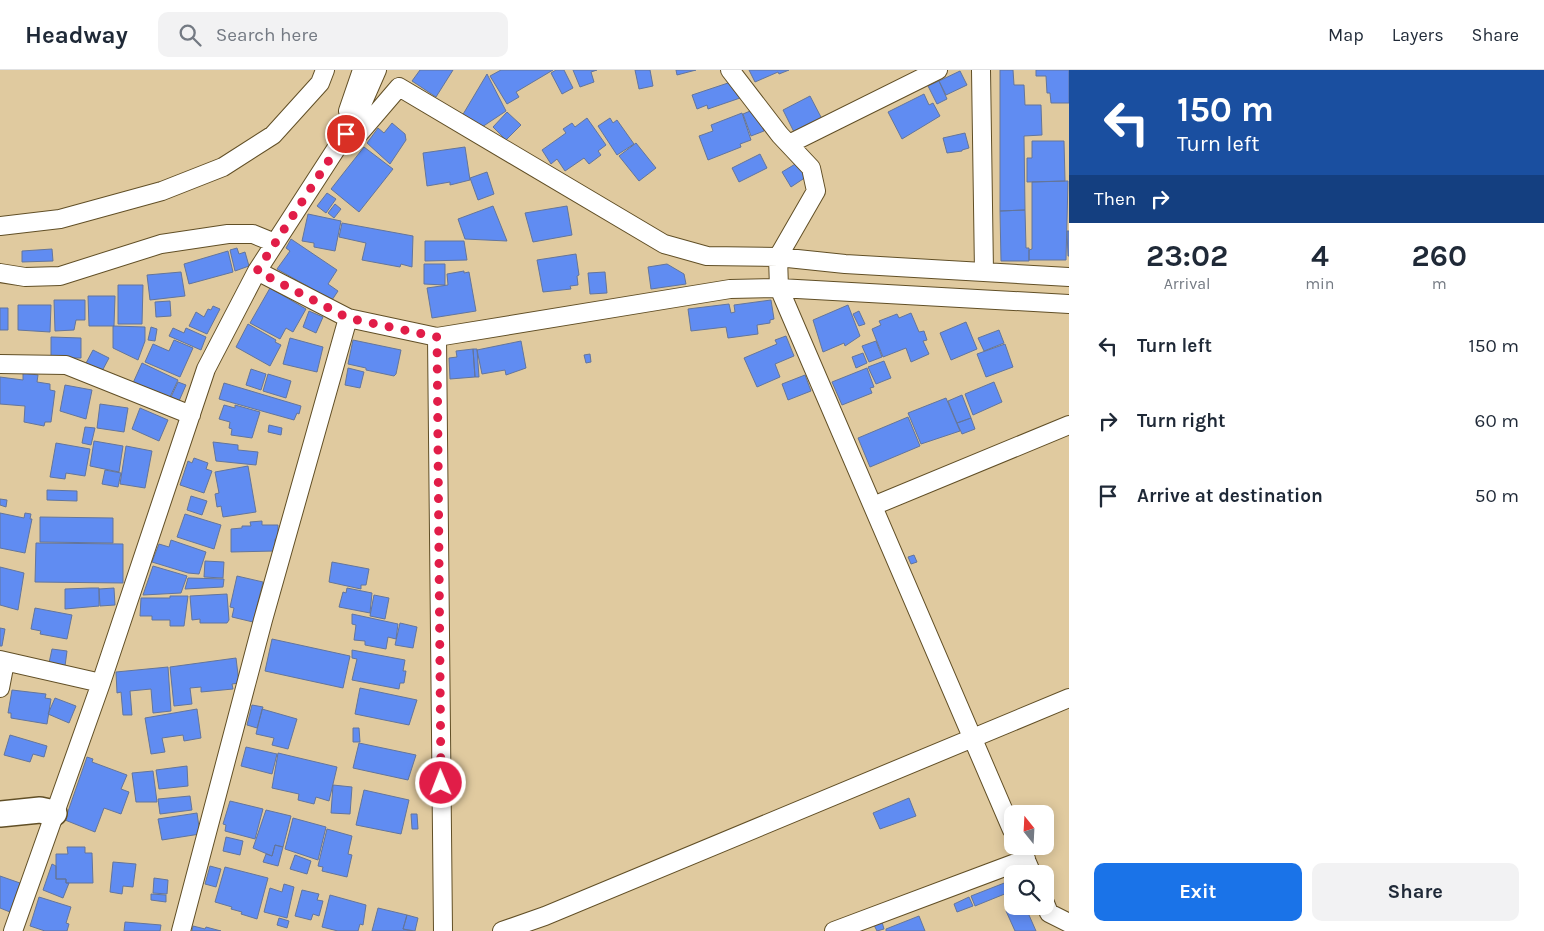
<!DOCTYPE html>
<html lang="en">
<head>
<meta charset="utf-8">
<style>
  :root { --surface:#fff; --page:#f2f2f3; --text:#1f2937; --muted:#747a83; --line:#e0e1e3; --accent:#1a73e8 }
  body { margin:0; font-family:Karla,sans-serif; background:var(--page); color:var(--text); height:100vh; display:flex; flex-direction:column; font-size:19px; white-space:nowrap }
  * { box-sizing:border-box; margin:0 }
  p { font-size:16px; color:var(--muted) }
  .icon { flex:none; width:28px; height:28px; fill:none; stroke:currentColor; stroke-width:2; stroke-linecap:round; stroke-linejoin:round }
  .map { position:relative; flex:1; overflow:hidden }
  .sheet { display:flex; flex-direction:column; background:var(--surface); width:475px }
  .sheet>* { flex:none }
  .banner { background:#1a4fa0; color:#fff; overflow:hidden }
  .needle { width:32px; rotate:342deg }
  .controls { position:absolute; left:1004px; top:735px; display:grid; gap:10px }
  .controls a { display:grid; place-items:center; width:50px; height:50px; border-radius:10px; background:var(--surface); box-shadow:0 2px 12px #0003; font-size:25px }
  .pin { position:absolute; display:grid; place-items:center; width:42px; height:42px; color:#fff; margin:-21px; border:2px solid #fff; border-radius:50%; box-shadow:0 1px 5px #0007 }
  .me { position:absolute; width:55px; margin:-28px; rotate:359deg; stroke-linejoin:round; filter:drop-shadow(0 0 4px #0008) }
  .turn { display:flex; align-items:center; gap:18px; height:105px; padding:0 25px; font-size:22px }
  .turn .icon { width:65px; height:65px; stroke-width:2.5 }
  .turn b { display:block; font-size:35px; line-height:42px }
  .then { display:flex; align-items:center; height:48px; padding:0 25px; background:#0003; gap:10px; font-size:19px }
  .eta { display:flex; justify-content:space-evenly; align-items:center; height:85px; text-align:center }
  .eta b { font-size:30px; font-weight:700; line-height:35px }
  .button { display:flex; gap:10px; margin-top:auto; padding:10px 25px }
  .button a { flex:1; height:58px; border-radius:10px; background:var(--accent); color:#fff; font-size:20px; font-weight:700; line-height:58px; text-align:center }
  .button a+a { background:var(--page); color:var(--text) }
  ul { padding:0; list-style:none }
  li { display:flex; align-items:center; gap:15px; height:75px; padding:0 25px }
  li div { flex:1 }
  li b { display:block; font-size:19px }
  li em { font-style:normal }
  header { display:flex; align-items:center; gap:30px; box-sizing:border-box; height:70px; padding:0 25px; background:var(--surface); border-bottom:1px solid var(--line) }
  header strong { font-size:24px }
  nav { display:flex; gap:28px; margin-inline-start:auto; font-size:18px }
  .search { width:350px; height:45px; background:var(--page); display:flex; align-items:center; gap:12px; box-sizing:border-box; padding:0 18px; border-radius:10px; color:var(--muted); font-size:19px }
  main { display:flex; flex:1; min-height:0 }
  .map>svg:first-child { display:block }
</style>
</head>
<body>
<header>
<strong>Headway</strong>
<div class="search"><svg class="icon" aria-label="search" viewBox="0 0 24 24"><circle cx="10" cy="10" r="6"/><path d="M15 15l6 6"/></svg>Search here</div>
<nav><a>Map</a><a>Layers</a><a>Share</a></nav>
</header>
<main>
<div class="map">
<svg width="1069" height="861" viewBox="0 0 1069 861">
  <rect width="100%" height="100%" fill="#e0ca9f"/>
  <!-- building -->
  <path fill="#608cf2" stroke="#63759b" d="M420,0H453L436,27L412,11Z
    M501,0H553L516,22L519,27L507,34L490,6Z
    M556,0H564L573,18L562,24L551,3Z
    M573,0H597L591,2L594,12L580,17Z
    M635,0H650L653,16L639,19Z
    M676,0H696L677,5Z
    M749,0H789L779,4L778,2L755,12Z
    M1000,0H1013L1014,15H1024L1025,35H1041L1042,65L1024,66L1025,140L1000,141Z
    M1036,0H1069V33H1051L1050,23H1047L1046,6H1036Z
    M960,1L967,15L946,25L939,11Z
    M487,4L506,41L482,57L462,46Z
    M737,10L743,27L708,39L707,35L697,39L692,25Z
    M939,11L947,29L937,34L928,16Z
    M924,24L929,35L933,33L940,46L902,69L888,42Z
    M810,26L822,49L795,64L783,40Z
    M755,39L764,61L751,66L743,44Z
    M507,42L521,55L506,70L493,57Z
    M742,43L751,70L740,74L741,77L708,90L699,66L713,61L711,55Z
    M587,48L606,75L598,81L601,85L589,94L584,88L565,101L557,89L551,94L542,80L566,63L563,59L572,53L575,57Z
    M610,48L613,53L617,50L634,74L617,85L598,56Z
    M392,53L405,64L406,70L390,94L367,73L378,58L384,63Z
    M965,63L969,78L962,80V81L947,83L943,68Z
    M1032,71H1064L1065,111L1027,112V88H1032Z
    M636,73L656,98L639,111L619,86Z
    M364,77L393,99L359,142L331,119Z
    M465,77L470,110L450,115V112L427,116L423,83Z
    M760,84L767,98L739,112L732,98Z
    M797,93L806,107L791,117L782,102Z
    M487,102L494,124L478,130L470,108Z
    M1068,111L1066,190H1029V180L1032,179V112Z
    M327,123L336,129L326,143L317,136Z
    M335,134L341,139L334,148L328,143Z
    M493,136L507,171L465,169L458,149Z
    M567,136L572,165L533,172L525,143Z
    M1025,140L1026,178H1029V191H1001L1000,141Z
    M308,144L341,151L335,181L314,177V173L302,171Z
    M342,153L413,166L412,197L401,194L400,197L362,190L366,173L339,167Z
    M1067,161H1069V186H1068Z
    M291,169L337,200L328,214L338,221L332,230L277,199L290,181L286,178Z
    M425,171H464L467,190L425,191Z
    M237,178L239,184L245,182L249,196L235,201L230,180Z
    M52,179L53,191L22,192V181Z
    M228,181L233,202L189,214L184,194Z
    M576,184L579,205L577,206L578,215L570,216L571,219L543,222L537,190Z
    M424,194H445V215L424,214Z
    M667,194L684,204L686,214L651,219L648,197Z
    M464,201V203L469,202L476,241L432,248L427,218L448,215L447,204Z
    M181,202L185,226L150,230L147,205Z
    M605,202L607,223L590,224L588,203Z
    M118,215H143L142,254H118Z
    M270,218L306,239L293,262L286,258L280,269L250,253Z
    M88,226H115L114,256H89Z
    M54,230H85V250H76L74,260L55,261Z
    M771,230L774,249L770,250V253L757,255L758,264L728,268L726,257L691,261L688,239L729,234L731,243L735,242L734,235Z
    M170,231L171,246L156,247L155,232Z
    M18,235H51L50,262L18,260Z
    M848,235L860,266L845,276L844,273L823,282L813,250Z
    M213,236L220,239L207,264L189,256L196,242L204,247L208,239L211,240Z
    M0,238H8V260H0Z
    M309,241L323,247L316,263L303,257Z
    M859,241L865,254L859,256L853,244Z
    M911,243L919,262L924,261L927,270L923,271L929,284L911,292L906,278L883,287L872,259L881,255L879,251L897,244L899,248Z
    M966,252L977,279L951,290L940,263Z
    M248,254L276,270L275,272L281,275L270,296L236,277Z
    M113,256L145,257V271L138,290L113,278Z
    M151,257L157,259L155,271L148,270Z
    M173,258L184,263L186,258L206,267L201,280L169,266Z
    M999,260L1004,273L984,281L978,268Z
    M786,266L794,286L775,294L780,307L757,317L744,288L777,274L775,270Z
    M51,267L81,268V288H51Z
    M290,268L323,277L317,302L283,294Z
    M174,270L193,278L180,307L145,292L153,274L169,281Z
    M353,270L401,280L396,304L394,306L366,300V298L348,294Z
    M521,271L526,298L506,305L505,300L482,304L477,280Z
    M876,271L882,287L869,292L862,276Z
    M1005,274L1013,297L986,307L977,284Z
    M473,279H477L479,307H475Z
    M473,279L475,307L450,309L449,288L457,287L456,281Z
    M93,280L109,288L101,303L85,295Z
    M863,283L867,293L856,298L852,287Z
    M590,284L591,292L586,293L584,285Z
    M884,291L891,308L876,314L868,297Z
    M142,293L178,310L169,329L133,313Z
    M348,298L364,302L360,318L345,315Z
    M867,298L874,317L870,318L872,323L842,335L832,312Z
    M251,299L266,304L261,320L246,315Z
    M23,303L38,305L37,312L50,314V320L55,321L51,352H45L44,356L24,352L25,336L0,334V307L23,310Z
    M268,304L291,311L286,328L263,321Z
    M805,305L811,321L788,330L782,314Z
    M178,312L186,315L179,331L171,327Z
    M994,312L1002,332L973,345L965,324Z
    M224,313L301,336L299,344L297,343L294,350L219,329Z
    M65,315L92,320L86,349L60,341Z
    M962,325L971,348L957,353L948,331Z
    M946,328L960,361L921,374L908,343Z
    M100,334L128,338L124,362L97,358Z
    M224,335L235,338V335L260,342L252,368L231,365L232,359L229,358L230,352L219,349Z
    M140,338L168,350L159,371L132,359Z
    M908,347L920,376L870,397L858,368Z
    M971,348L975,359L962,364L957,353Z
    M269,355L282,358L281,365L268,362Z
    M85,357L95,358L91,375L82,373Z
    M94,371L123,376L119,402L90,396Z
    M213,372L238,375V380L258,382L256,395L216,391Z
    M56,373L90,379L85,406L66,403L65,409L50,407Z
    M126,376L152,381L145,418L120,414Z
    M194,388L208,393L206,399L212,401L204,423L180,415L188,391L192,393Z
    M248,396L256,442L223,447L221,436L217,437L215,424L219,423L215,402Z
    M105,400L121,403L118,417L102,414Z
    M47,420L77,421V431L47,430Z
    M191,426L207,431L202,445L187,440Z
    M0,429L7,430L6,437L0,435Z
    M0,443L24,448L25,443L31,444L30,449H32L25,483L0,478Z
    M185,444L221,455L214,479L177,467Z
    M40,447L113,448V473L40,472Z
    M262,451V455H278V469H275V481L231,482V459L242,458V456H251L250,452Z
    M171,470L206,482L199,504L188,503L152,492L159,474L169,477Z
    M36,473L123,474V513L35,512Z
    M914,485L917,492L911,494L908,487Z
    M205,491L224,492L223,508L204,507Z
    M332,492L369,499L366,515H361V519L329,512Z
    M153,496L187,506L181,523L143,525Z
    M0,497L24,503L18,540L0,535Z
    M237,506L263,512L253,552L232,547L234,538L230,537Z
    M188,508L224,509L223,517L185,519Z
    M91,518H99V536L65,539V519Z
    M114,518L115,535L100,536L99,519Z
    M347,518L372,523L370,543L339,537L343,522L346,523Z
    M227,524L229,550L227,553H200V549L192,550L190,526Z
    M374,525L389,528L385,549L370,546Z
    M170,526H188L184,556H170V550H152V546H140L141,528H170Z
    M35,538L72,545L67,569L40,564L41,561L31,559Z
    M352,544L398,554L396,569L388,567L386,579L365,575V571L354,570L356,555L352,554Z
    M400,553L417,557L413,578L395,575Z
    M0,558L5,559L2,576H0Z
    M272,569L350,586L343,618L265,601Z
    M52,579L67,581L65,596L49,593Z
    M352,580L405,590L403,601H406L404,613H400L399,619L352,610L357,589L352,588Z
    M236,588L239,613L232,614L233,619L201,622V617L190,618L192,634L174,636L170,597Z
    M168,597L171,641L153,643L151,619L130,621L132,645H123L121,622L117,623L116,602Z
    M360,618L417,630L409,655L355,644Z
    M12,620L46,624L45,628L51,629L47,654L11,648V643H8Z
    M55,628L76,636L69,653L48,644Z
    M252,635L263,637L257,658L247,655Z
    M197,639L201,668L184,671L183,665L162,668L165,682L151,684L145,648Z
    M262,639L297,649L288,679L272,675L274,668L256,664Z
    M353,658H359L360,672H353Z
    M10,665L47,676L44,687L33,684L30,692L4,685Z
    M359,673L416,685L408,710L353,698Z
    M246,677L277,684L272,704L241,696Z
    M278,683L337,697L329,731L316,727L314,734L298,730L299,724L272,718Z
    M87,687L93,689L92,692L127,705L121,719L129,722L121,744L104,738L95,762L65,750Z
    M187,696L188,716L159,719L156,700Z
    M153,701L157,732H136L132,703Z
    M333,715L352,717L350,744L331,743Z
    M364,720L409,730L401,764L356,755Z
    M190,726L192,740L160,744L158,729Z
    M909,728L916,746L880,759L873,743Z
    M230,731L263,739L255,769L225,761L226,755L223,754Z
    M266,740L291,746L283,777L275,775L272,786L253,778Z
    M197,743L200,764L162,770L158,749Z
    M411,744H417L418,759H412Z
    M293,748L326,757L318,790L285,779Z
    M327,759L352,766L348,784L352,785L347,807L322,801L323,797L318,796Z
    M226,767L243,771L240,785L223,781Z
    M275,775L283,777L278,796L263,792L266,784L272,786Z
    M67,777H85V783H92L93,813H66V809H56V784H68Z
    M295,785L311,791L307,804L290,799Z
    M113,792L136,794L133,817L123,816L122,824L110,822Z
    M52,794L56,796V809H66V813H69L63,828L43,820Z
    M210,796L221,799L216,817L205,814Z
    M225,797L268,808L257,849L241,844L242,842L231,839L232,837L215,832Z
    M0,806L20,813L10,842L0,838Z
    M154,808L168,810L167,824L153,823Z
    M1012,810V821L975,836L971,826Z
    M284,814L294,817L287,848L264,842L270,818L282,822Z
    M302,820L319,824L317,830L323,831L319,846L313,844L311,850L295,846Z
    M151,824L166,825V832L151,830Z
    M330,825L366,835L363,855L360,854L358,861H338L322,857Z
    M39,827L71,837L66,853L69,854L67,861H45L30,856Z
    M969,827L973,836L957,842L954,834Z
    M1012,833V836H1025L1036,861H1015L1006,841L1009,839L1008,835Z
    M378,838L407,845L403,859L412,861H372Z
    M407,845L418,848L415,861L403,859Z
    M919,846L925,861H886V859Z
    M279,848L289,851L287,858L277,855Z
    M125,852L161,855L160,861H124Z
    M882,852L884,859L877,861L874,855Z
    M193,856L205,859L206,857L221,861H192Z"/>
  <g fill="none" stroke-linecap="round" stroke-linejoin="round">
    <defs>
      <path id="street" d="M730,0L780,65L811,98L816,121L778,187L779,218L1012,760
        M981,0L984,202
        M348,41L362,0
        M351,73L399,17L664,174L707,186L778,187L845,194L1069,207
        M789,74L938,0
        M0,156L60,149L162,121L223,97L273,65L320,13L325,0
        M257,201L348,248L437,267L730,219L779,218L1069,234
        M0,203L25,207L60,206L161,174L228,164H253L275,173
        M437,267L443,861
        M0,294L66,295L191,345
        M873,436L1069,355
        M0,590L101,613
        M0,618L5,592
        M1020,776L1032,804
        M1045,833L1049,843L1069,853
        M13,861L101,613L206,299L257,201L356,48L377,0
        M181,861L263,550L348,248
        M502,861L545,846L1069,628
        M834,861L1026,789"/>
      <path id="secondary" d="M0,744L40,740L54,743"/>
    </defs>
    <!-- street casing -->
    <use href="#street" stroke="#614f26" stroke-width="20"/>
    <!-- secondary casing -->
    <use href="#secondary" stroke="#614f26" stroke-width="28"/>
    <!-- street -->
    <use href="#street" stroke="#fff" stroke-width="18"/>
    <!-- secondary -->
    <use href="#secondary" stroke="#fff" stroke-width="25"/>
  </g>
  <g fill="none" stroke-linecap="round" stroke-linejoin="round">
    <!-- route -->
    <path stroke="#e11d48" stroke-width="9" stroke-dasharray="0 16.2" d="M346,64L257,201L348,248L437,267L441,713"/>
  </g>
</svg>
<div class="controls">
<a><svg class="needle" viewBox="-14 -14 28 28"><path d="M0-13l5 13h-10z" fill="#e53935"/><path d="M0 13l5-13h-10z" fill="#747a83"/></svg></a>
<a><svg class="icon" aria-label="search" viewBox="0 0 24 24"><circle cx="10" cy="10" r="6"/><path d="M15 15l6 6"/></svg></a>
</div>
<div class="pin" style="left:346px;top:64px;background:#d93025"><svg class="icon" aria-label="arrive" viewBox="0 0 24 24"><path d="M6 21V4h12l-3 4 3 4H6"/></svg></div>
<svg class="me" style="left:441px;top:713px" viewBox="-20 -20 40 40"><circle r="17" fill="#e11d48" stroke="#fff" stroke-width="3"/><path d="M0-11L8 9 0 5-8 9z" fill="#fff"/></svg>
</div>
<section class="sheet">
<div class="banner">
<div class="turn"><svg class="icon" aria-label="left" viewBox="0 0 24 24"><path d="M17 20v-9H6M10 6l-5 5 5 5"/></svg><div><b>150 m</b>Turn left</div></div>
<div class="then">Then<svg class="icon" aria-label="right" viewBox="0 0 24 24"><path d="M7 20v-9h11M14 6l5 5-5 5"/></svg></div>
</div>
<div class="eta">
<div><b>23:02</b><p>Arrival</p></div>
<div><b>4</b><p>min</p></div>
<div><b>260</b><p>m</p></div>
</div>
<ul>
<li><svg class="icon" aria-label="left" viewBox="0 0 24 24"><path d="M17 20v-9H6M10 6l-5 5 5 5"/></svg><div><b>Turn left</b></div><em>150 m</em></li>
<li><svg class="icon" aria-label="right" viewBox="0 0 24 24"><path d="M7 20v-9h11M14 6l5 5-5 5"/></svg><div><b>Turn right</b></div><em>60 m</em></li>
<li><svg class="icon" aria-label="arrive" viewBox="0 0 24 24"><path d="M6 21V4h12l-3 4 3 4H6"/></svg><div><b>Arrive at destination</b></div><em>50 m</em></li>
</ul>
<div class="button"><a>Exit</a><a>Share</a></div>
</section>
</main>
</body>
</html>
